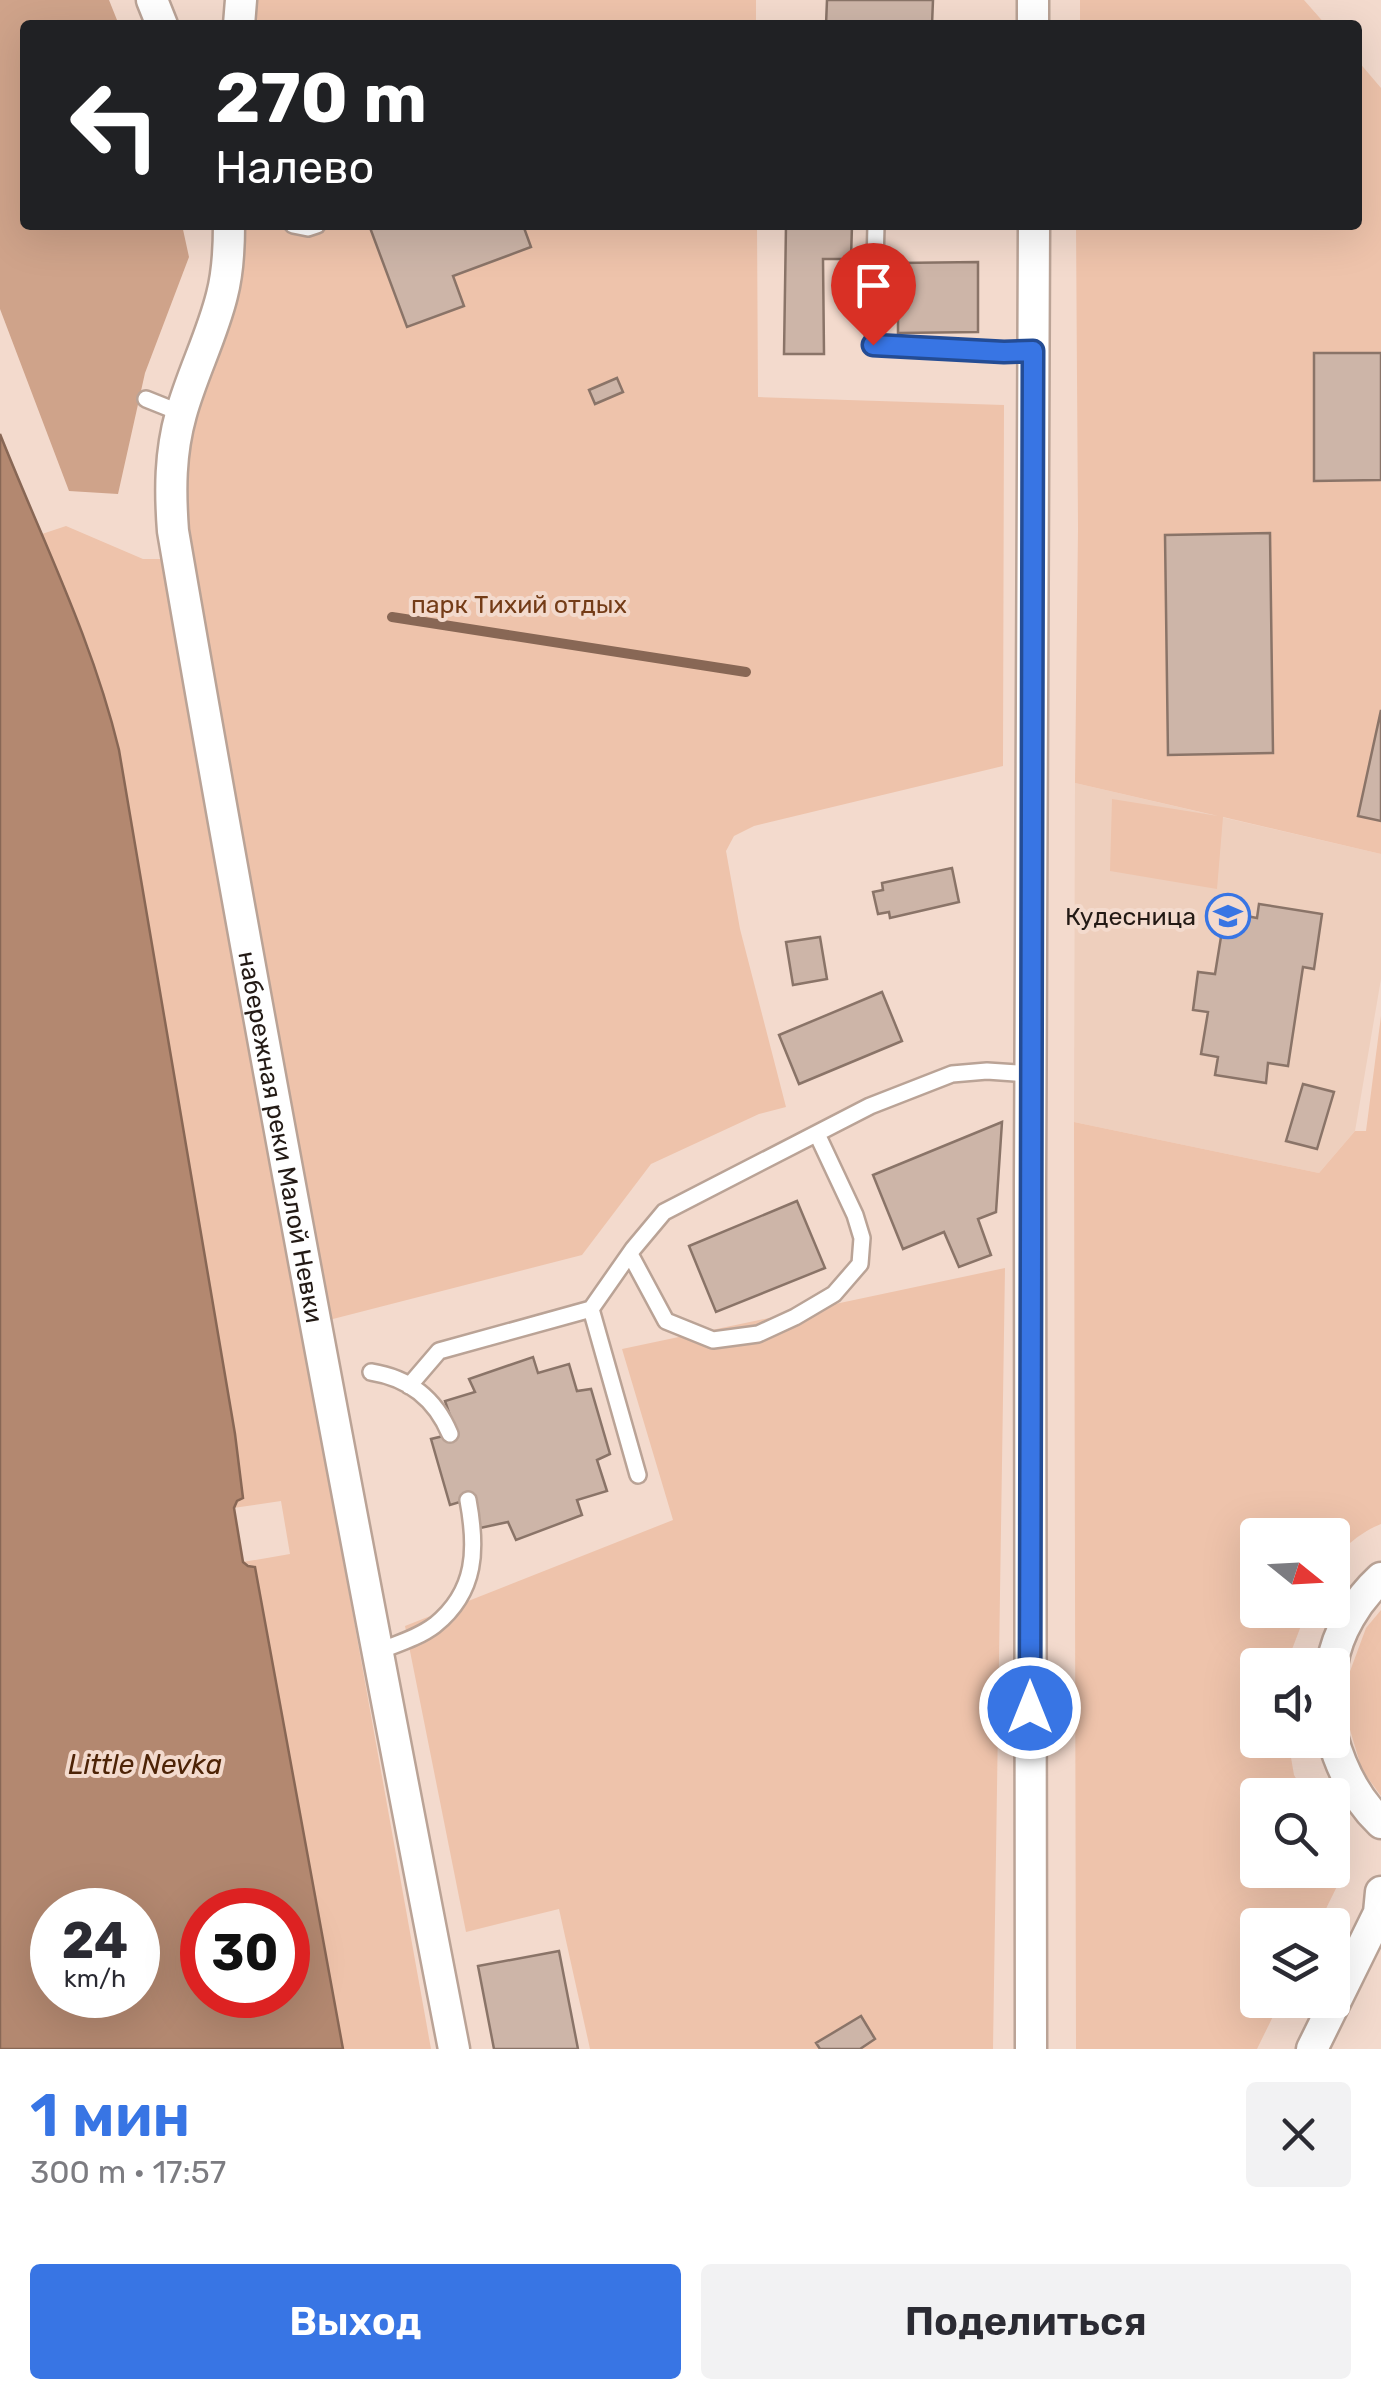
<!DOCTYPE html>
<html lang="ru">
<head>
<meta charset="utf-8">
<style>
  :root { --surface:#fff; --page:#f2f2f3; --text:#2b2b33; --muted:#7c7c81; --accent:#3875e4 }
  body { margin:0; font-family:Rubik,sans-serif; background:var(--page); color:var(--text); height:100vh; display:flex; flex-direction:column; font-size:38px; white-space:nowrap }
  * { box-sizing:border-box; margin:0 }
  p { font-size:32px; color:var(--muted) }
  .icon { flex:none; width:55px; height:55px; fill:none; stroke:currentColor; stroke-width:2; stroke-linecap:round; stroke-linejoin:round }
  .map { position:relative; height:2049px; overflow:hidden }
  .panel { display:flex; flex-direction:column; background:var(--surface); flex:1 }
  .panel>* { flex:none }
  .guide { position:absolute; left:20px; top:20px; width:1342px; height:210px; border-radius:10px; box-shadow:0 10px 40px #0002; background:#202124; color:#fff; overflow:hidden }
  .needle { width:65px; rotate:108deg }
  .tools { position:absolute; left:1240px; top:1518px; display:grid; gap:20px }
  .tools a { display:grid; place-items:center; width:110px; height:110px; border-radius:10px; background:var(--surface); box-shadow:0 10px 40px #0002; font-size:50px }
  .speed { position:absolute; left:30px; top:1888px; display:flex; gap:20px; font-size:50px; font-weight:700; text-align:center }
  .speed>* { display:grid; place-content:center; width:130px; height:130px; border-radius:50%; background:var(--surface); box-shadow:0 10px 40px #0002; line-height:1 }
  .speed small { font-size:25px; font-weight:400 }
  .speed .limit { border:15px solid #d22; background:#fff; color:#111 }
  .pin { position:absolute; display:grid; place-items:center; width:85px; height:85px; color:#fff; margin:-102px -42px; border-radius:50% 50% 50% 0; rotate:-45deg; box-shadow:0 0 10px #0007 }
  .pin .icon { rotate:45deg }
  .me { position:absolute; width:110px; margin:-55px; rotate:0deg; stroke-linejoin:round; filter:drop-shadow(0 0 8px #0008) }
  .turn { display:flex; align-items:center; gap:35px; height:210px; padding:0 30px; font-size:45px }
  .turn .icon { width:130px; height:130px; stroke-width:2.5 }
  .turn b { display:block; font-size:70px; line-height:85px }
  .round { display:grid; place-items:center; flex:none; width:105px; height:105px; border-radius:10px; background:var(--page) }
  .overview { display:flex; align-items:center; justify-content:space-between; height:170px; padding:0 30px }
  h1 { font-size:60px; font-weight:600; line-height:75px; color:var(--accent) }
  .action { display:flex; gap:20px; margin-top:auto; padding:20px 30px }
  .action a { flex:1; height:115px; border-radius:10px; background:var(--accent); color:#fff; font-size:40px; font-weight:600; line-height:115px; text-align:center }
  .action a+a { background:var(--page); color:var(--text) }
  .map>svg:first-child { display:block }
</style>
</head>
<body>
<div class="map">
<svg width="1381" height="2049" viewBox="0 0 1381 2049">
  <rect width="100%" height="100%" fill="#f3dacd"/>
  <!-- built -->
  <path fill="#eecfbd" d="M1075,783L1381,854V979L1355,1131L1319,1173L1074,1122Z"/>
  <!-- green -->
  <path fill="#eec3ab" d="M249,0H756V25H248Z
    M1080,0H1304L1326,25H1080Z
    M1358,61L1381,88V854L1223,817L1217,889L1110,871L1112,799L1218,816L1075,783L1078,529L1076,225H1358Z
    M240,225H757L758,397L1004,405L1003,766L754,826L734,836L726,851L740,929L786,1107L759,1114L651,1164L582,1255L329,1320L183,518L185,447Z
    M66,526L143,559H163L431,2049H343L255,1567L243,1562L290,1554L281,1501L233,1508L237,1501L89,648L42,534Z
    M1381,1016V1524C1363,1531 1342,1547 1333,1563L1332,1535H1258V1610H1307L1291,1652L1289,1665H1258V1740H1288L1294,1775L1306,1795H1258V1870H1332L1333,1835L1349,1854L1345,1870L1318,1925H1258V2000H1281L1257,2049H1076L1074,1122L1319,1173L1355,1131H1366Z
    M1005,1268L993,2049H590L559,1909L466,1932L405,1626L673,1520L622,1349Z
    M1381,1610V1796L1362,1770L1348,1723L1349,1674L1366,1628Z"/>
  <!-- forest -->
  <path fill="#cfa38a" d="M0,0H109L119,25H25V225H182L189,257L145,373L118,494L69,491L0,309Z"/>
  <!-- water -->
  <path fill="#b38870" stroke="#886755" stroke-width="2.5" fill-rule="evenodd" d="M0,434C42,540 92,638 119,750L235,1434L243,1498L237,1501L234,1508L243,1562L248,1566L255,1567L343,2049H0ZM52,1910H138V1995H52ZM202,1910H288V1995H202Z"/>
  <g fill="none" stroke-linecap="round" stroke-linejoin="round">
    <!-- stream -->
    <path stroke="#886755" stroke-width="10" d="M392,617L746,672"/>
  </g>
  <!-- building -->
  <path fill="#cdb5a8" stroke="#8a7468" stroke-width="2.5" d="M827,0H933L932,25H826Z
    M369,225H523L531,247L453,276L464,306L407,327Z
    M786,225H852L851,259H823L824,354H784Z
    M978,262V332L898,333V263Z
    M1314,353H1381V480L1314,481Z
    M617,378L623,392L595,404L589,390Z
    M1270,533L1273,753L1168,755L1165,535Z
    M1381,710V821L1358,816Z
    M952,868L959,902L890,918L889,912L878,914L873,892L883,890L882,883Z
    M1259,904L1322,914L1314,969L1303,967L1288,1066L1268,1063L1266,1083L1215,1075L1218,1057L1201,1054L1208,1012L1193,1010L1198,972L1215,974L1225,912L1257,918Z
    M820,937L827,979L793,985L786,942Z
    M882,992L902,1041L799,1084L779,1035Z
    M1303,1084L1334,1092L1317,1149L1286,1141Z
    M1002,1122L996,1212L978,1219L991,1255L959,1267L944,1232L903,1249L873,1175Z
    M797,1201L825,1268L716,1312L689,1246Z
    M533,1357L538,1373L569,1364L577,1391L591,1389L610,1454L597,1460L607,1491L577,1500L582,1515L516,1540L508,1522L480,1528L473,1498L450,1505L431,1439L456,1433L445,1401L475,1392L469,1379Z
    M559,1951L578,2049H494L478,1966Z
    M861,2016L875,2039L860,2049H820L816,2043Z"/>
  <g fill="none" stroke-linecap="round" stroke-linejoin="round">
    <defs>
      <path id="lane" d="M293,225L308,228L317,225
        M876,225L873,345L1004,352L1033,351
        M146,399L181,413
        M630,1254L666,1321L713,1340L758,1334L795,1317L834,1294L860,1264L862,1238L855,1215L817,1134
        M371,1372C409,1378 435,1398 450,1434
        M409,1386L439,1351L591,1309
        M638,1475L591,1309L633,1249L664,1212L870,1106L952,1074L987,1071L1031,1074
        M377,1652C396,1644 418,1638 435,1625C477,1591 477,1548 468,1500"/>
      <g id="street">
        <path d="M152,0L162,25"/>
        <path d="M1033,0V25"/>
        <path d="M239,25L241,0"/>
        <path id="s1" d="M229,225C229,249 228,272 222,295C212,336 192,374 181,414C170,453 170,491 173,531C260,1038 356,1544 454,2049"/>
        <path d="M1332,1665C1337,1632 1357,1600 1381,1578"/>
        <path d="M1332,1736C1341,1769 1356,1799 1381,1823"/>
        <path d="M1031,2049L1030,1184L1034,225"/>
        <path d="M1312,2049L1379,1913L1381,1892"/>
      </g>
    </defs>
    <!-- lane casing -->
    <use href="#lane" stroke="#baa396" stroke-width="20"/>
    <!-- street casing -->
    <use href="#street" stroke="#baa396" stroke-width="35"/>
    <!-- lane -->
    <use href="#lane" stroke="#fff" stroke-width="15"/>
    <!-- street -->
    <use href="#street" stroke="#fff" stroke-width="30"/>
  </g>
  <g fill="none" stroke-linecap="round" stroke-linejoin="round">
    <defs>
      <path id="route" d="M873,345L1004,352L1033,351L1030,1708"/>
    </defs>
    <!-- route casing -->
    <use href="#route" stroke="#244c94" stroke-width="25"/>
    <!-- route -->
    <use href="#route" stroke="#3875e4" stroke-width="18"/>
  </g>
  <!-- icons -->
  <defs>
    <symbol id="school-ring" viewBox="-11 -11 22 22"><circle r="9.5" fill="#f3dacd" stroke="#3875e4" stroke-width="1.5"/><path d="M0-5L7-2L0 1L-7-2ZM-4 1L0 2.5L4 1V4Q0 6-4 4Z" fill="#3875e4"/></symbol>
  </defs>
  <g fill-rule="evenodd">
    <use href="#school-ring" x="1203" y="891" width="50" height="50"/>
  </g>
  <g text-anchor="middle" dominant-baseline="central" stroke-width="8" stroke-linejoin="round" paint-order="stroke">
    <!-- park labels -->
    <g font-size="25" fill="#743c17" stroke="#f3dacd">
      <text x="519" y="604">парк Тихий отдых</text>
    </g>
    <!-- poi labels -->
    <g font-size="25" fill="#231a15" stroke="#f3dacd" text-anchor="end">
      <text x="1196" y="916">Кудесница</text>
    </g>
    <!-- street labels -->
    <g font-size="25" fill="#231a15" stroke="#f3dacd">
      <text stroke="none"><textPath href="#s1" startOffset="930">набережная реки Малой Невки</textPath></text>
    </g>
    <!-- water labels -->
    <g font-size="28" font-style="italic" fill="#4d2306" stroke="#f3dacd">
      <text x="145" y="1764">Little Nevka</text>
    </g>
  </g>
</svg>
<div class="tools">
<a><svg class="needle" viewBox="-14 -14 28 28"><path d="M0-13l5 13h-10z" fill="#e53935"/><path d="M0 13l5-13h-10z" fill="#7c7c81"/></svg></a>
<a><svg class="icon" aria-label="sound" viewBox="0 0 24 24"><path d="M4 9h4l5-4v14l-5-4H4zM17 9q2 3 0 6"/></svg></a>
<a><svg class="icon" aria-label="search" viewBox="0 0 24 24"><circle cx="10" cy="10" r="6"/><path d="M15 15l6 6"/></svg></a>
<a><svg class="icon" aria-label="layers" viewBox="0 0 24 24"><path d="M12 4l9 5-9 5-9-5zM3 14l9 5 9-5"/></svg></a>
</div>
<div class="speed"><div>24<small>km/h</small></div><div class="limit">30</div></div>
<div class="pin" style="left:873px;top:345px;background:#d93025"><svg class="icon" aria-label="arrive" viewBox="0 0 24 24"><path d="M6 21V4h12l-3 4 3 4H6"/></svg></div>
<svg class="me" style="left:1030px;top:1708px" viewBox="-20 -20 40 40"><circle r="17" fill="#3875e4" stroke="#fff" stroke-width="3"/><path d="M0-11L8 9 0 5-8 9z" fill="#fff"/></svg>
<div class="guide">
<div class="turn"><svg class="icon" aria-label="left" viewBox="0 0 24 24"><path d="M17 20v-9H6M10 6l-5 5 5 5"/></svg><div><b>270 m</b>Налево</div></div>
</div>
</div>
<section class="panel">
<div class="overview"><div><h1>1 мин</h1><p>300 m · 17:57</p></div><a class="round"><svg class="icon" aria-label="close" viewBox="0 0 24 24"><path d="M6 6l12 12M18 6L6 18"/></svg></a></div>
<div class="action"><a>Выход</a><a>Поделиться</a></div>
</section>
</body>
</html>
